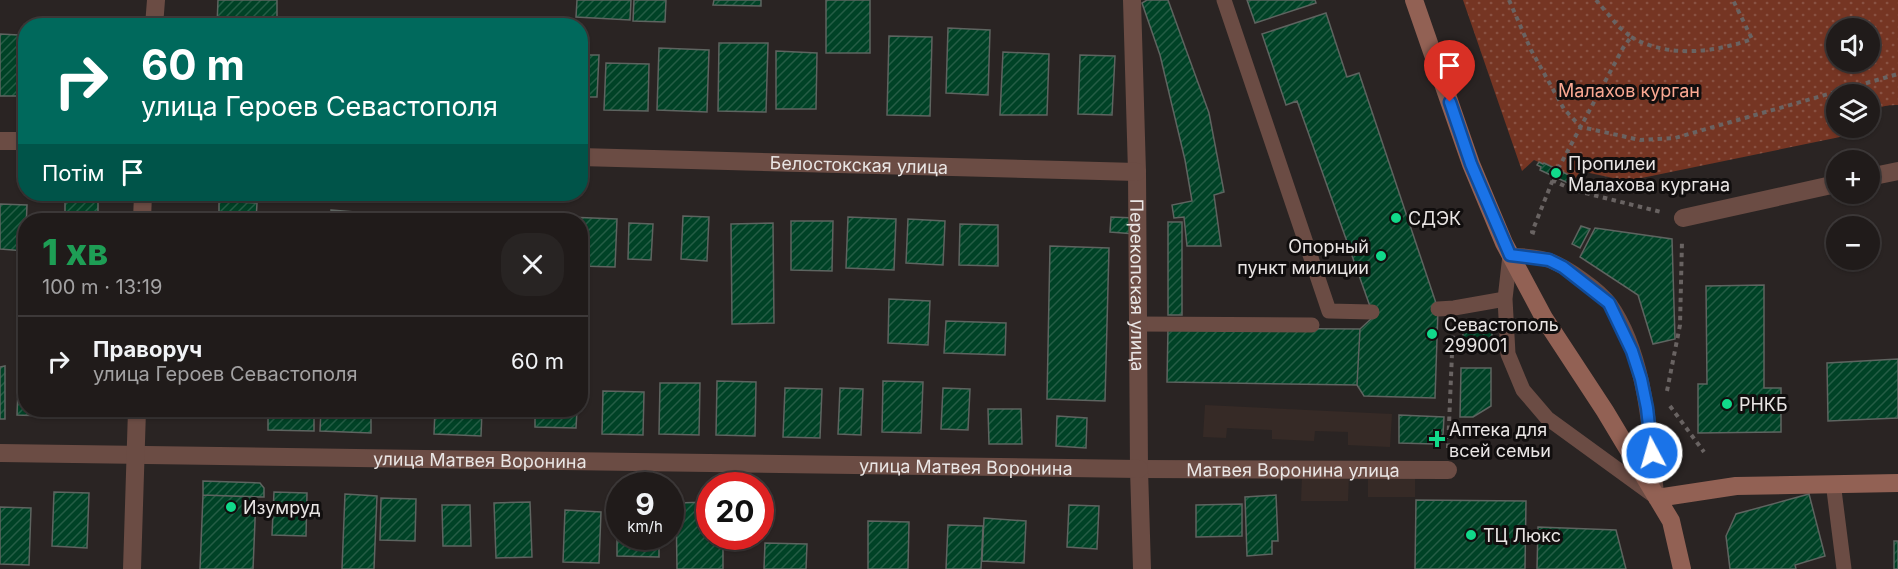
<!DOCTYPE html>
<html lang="uk">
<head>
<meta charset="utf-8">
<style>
  :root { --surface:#201b1a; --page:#282423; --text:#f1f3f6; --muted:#a2a1a2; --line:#3d3939 }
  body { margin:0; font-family:Inter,sans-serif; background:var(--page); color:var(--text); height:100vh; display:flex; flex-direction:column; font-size:22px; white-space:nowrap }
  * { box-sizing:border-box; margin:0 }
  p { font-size:20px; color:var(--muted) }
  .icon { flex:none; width:33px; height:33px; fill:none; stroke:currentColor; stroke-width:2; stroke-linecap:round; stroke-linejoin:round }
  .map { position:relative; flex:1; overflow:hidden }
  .side { position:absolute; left:18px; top:213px; width:570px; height:204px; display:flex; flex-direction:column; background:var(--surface); border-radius:24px; box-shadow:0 2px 4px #0004,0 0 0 2px var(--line) }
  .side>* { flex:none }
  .hud { position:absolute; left:18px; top:18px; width:570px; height:183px; border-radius:24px; box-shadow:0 2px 4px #0004,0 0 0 2px var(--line); background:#00695c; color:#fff; overflow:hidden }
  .fabs { position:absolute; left:1826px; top:18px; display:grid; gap:12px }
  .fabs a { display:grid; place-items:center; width:54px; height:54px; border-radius:50%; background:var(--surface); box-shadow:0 2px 4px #0004,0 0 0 2px var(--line); font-size:30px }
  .speed { position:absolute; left:606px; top:472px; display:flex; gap:12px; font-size:30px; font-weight:700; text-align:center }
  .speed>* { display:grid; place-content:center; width:78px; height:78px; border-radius:50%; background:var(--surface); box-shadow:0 2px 4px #0004,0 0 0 2px var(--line); line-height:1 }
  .speed small { font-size:15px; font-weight:400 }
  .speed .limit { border:9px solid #d22; background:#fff; color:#111 }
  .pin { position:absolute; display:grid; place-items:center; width:51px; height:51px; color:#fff; margin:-62px -26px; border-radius:50% 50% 50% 0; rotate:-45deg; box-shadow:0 0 6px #0007 }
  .pin .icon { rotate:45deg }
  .me { position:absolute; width:66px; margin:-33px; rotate:354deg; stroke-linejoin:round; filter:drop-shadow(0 0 4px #0008) }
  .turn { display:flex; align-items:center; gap:21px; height:126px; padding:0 24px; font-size:27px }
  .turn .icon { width:78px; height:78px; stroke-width:2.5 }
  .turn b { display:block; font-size:42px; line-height:51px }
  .then { display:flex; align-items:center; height:57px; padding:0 24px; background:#0003; gap:12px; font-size:22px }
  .round { display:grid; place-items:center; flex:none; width:63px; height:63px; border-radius:24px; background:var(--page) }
  .head { display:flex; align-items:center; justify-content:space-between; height:102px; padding:0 24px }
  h1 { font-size:36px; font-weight:800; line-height:45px; color:#1e9e55 }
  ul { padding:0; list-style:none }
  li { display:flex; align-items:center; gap:18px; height:90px; padding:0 24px; border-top:2px solid var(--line) }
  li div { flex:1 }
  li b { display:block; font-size:22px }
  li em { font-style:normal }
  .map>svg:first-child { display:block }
</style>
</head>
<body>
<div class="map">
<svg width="1898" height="569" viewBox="0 0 1898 569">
  <defs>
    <pattern id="grass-dots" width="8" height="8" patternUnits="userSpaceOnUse" patternTransform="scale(1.5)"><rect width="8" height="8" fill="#753523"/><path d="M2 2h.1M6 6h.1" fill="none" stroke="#895243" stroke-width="1.8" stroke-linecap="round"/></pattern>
    <pattern id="building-hatch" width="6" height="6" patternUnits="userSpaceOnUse" patternTransform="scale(1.5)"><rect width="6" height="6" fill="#004226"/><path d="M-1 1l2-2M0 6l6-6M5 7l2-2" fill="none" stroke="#255d45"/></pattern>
  </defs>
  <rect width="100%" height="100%" fill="#2a2423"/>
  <!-- built -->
  <path fill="#362a26" d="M1205,405L1392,414L1390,447L1348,445V432L1315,431L1314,441L1272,439V430L1227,428L1226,438L1203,437Z
    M1368,472H1415V497H1368Z
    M1302,476H1349L1348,501H1301Z"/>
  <!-- grass -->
  <path fill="url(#grass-dots)" fill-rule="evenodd" d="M1463,0H1898V105C1879,105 1870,109 1874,130L1627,181L1585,172L1579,173L1574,180L1570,178V176L1534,160L1522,171ZM1836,28H1869V62H1836ZM1836,94H1869V128H1836Z"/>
  <!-- building -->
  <path fill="url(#building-hatch)" stroke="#5e6460" stroke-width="1.5" d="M218,0H277V26H217Z
    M577,0H631L630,20L576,17Z
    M634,0H666L665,22L633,21Z
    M714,0H761V6L713,5Z
    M826,0H870V53H826Z
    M1147,0H1168L1209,113L1224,192L1214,195L1221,246H1187L1184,217L1174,218L1172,205L1192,201L1185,160L1160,55L1142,3Z
    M1247,0H1315L1316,3L1255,23Z
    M1326,13L1347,77L1359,73L1438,309L1435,398L1364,396L1357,385L1360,329L1372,318V312L1297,101L1286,105L1262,34Z
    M948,28L990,30L988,95L946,93Z
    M0,34L18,35L17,96H0Z
    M889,36L932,37L930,116L887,115Z
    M719,43H768L766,112L718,111Z
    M659,48L709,50L707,112L657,110Z
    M776,51L817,53L816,109H776Z
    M1003,52L1049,54L1047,115H1000Z
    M580,55H599L597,97H580Z
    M1080,55L1115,56L1112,115L1078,114Z
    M606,63L649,64L648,111L604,110Z
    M1539,162L1543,164L1544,163L1571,176L1570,178L1574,180L1572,183L1569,181L1568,183L1540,170L1541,167L1537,165Z
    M65,200L98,201V220H65Z
    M219,201L257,203L256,220H219Z
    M0,204L27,205L25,251L0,249Z
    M331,210L367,213L366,220H331Z
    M386,212L426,213V220H386Z
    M492,212L535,216V220H491Z
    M445,214L471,216V220H444Z
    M683,216L709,217L707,261L681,259Z
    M568,217L617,219L615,267L580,266V220H567Z
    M848,217L896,219L894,270L846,268Z
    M1111,217L1135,218V234L1110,232Z
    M908,219L945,221L943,265L906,263Z
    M791,221H833L832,271L791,270Z
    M1168,222H1182V315H1168Z
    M629,223L653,224L651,260L628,259Z
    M773,223L774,323L732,324L731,224Z
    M960,224L998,225V266L959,265Z
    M1581,226L1590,229L1580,248L1572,244Z
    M1595,228L1672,239L1675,339L1653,344L1638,295L1580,257Z
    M1050,246L1109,248L1105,401L1047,399Z
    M1764,285V388H1781V432L1698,433V384H1707L1706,286Z
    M889,299L930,301L928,345L888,343Z
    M17,316H26V358H17Z
    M946,321L1006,323L1005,355L944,353Z
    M1492,321V351H1463V322Z
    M1168,328L1360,329L1357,385L1167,382Z
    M1898,359V418L1828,421L1827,363Z
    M19,361H26V410H73V417L17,415Z
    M5,366V419H0V367Z
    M1461,368H1491V406L1473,417H1460Z
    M717,381L756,382L755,436L716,435Z
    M883,381L923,382L921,433L882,432Z
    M660,383H700L699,435L659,434Z
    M785,388L822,389L820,438L783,437Z
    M840,388L863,389L861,435L838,434Z
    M943,388L970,389L968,430L941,429Z
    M603,391L644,392L643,435L602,434Z
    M988,409H1021L1022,444H989Z
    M268,410H314V431L268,430Z
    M321,410H371V433L320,431Z
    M435,410H482L481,436L434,434Z
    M535,410H577L576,428L535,427Z
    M1399,415L1444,417L1443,434L1435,444L1399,443Z
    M1057,416L1087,418L1086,448L1056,446Z
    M203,481L260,483L264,488V497L203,495Z
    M54,492L89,493L87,548L52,546Z
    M274,492L307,493L306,536L272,535Z
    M345,494L377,496L374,569H342Z
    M1809,494L1825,556L1795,565L1796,569H1730L1726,536L1736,514Z
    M203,495L256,497L253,569H200Z
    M1276,495L1278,541H1272V554L1247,556L1245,497Z
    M381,498L416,499L415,541L380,540Z
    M617,500H620V537H659V557L617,556Z
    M1416,500L1526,501L1525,569H1415Z
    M530,502L532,557L496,558L494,503Z
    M710,502V537H723V569H677L676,503Z
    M1242,504V536L1196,537V505Z
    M442,505H470L471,546H443Z
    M1069,505L1099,506L1097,549L1067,547Z
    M0,507L31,508L29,565L0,564Z
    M565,510L601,512L599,563L563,562Z
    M984,518L1026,521L1024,563L982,561Z
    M868,521L909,522L908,569H868Z
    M948,525L983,526L981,569H946Z
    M1538,527L1616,530L1626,569H1537Z
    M1894,541H1898V569H1894Z
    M765,543L807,544L806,569H764Z"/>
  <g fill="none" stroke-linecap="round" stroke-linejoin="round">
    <!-- path -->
    <path stroke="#696362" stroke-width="4" stroke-dasharray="4.5 4.5" stroke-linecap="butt" d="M1509,0L1531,50L1564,109L1581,127L1640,140L1675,138L1898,74
      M1631,37C1668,58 1713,53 1752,39L1733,0
      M1558,169L1623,48L1631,37L1619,27L1596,0
      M1552,180L1573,190L1661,212
      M1535,233L1532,232L1554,177
      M1667,391L1680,325L1682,241
      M1670,406L1704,452
      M1448,448L1453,330"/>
    <!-- service -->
    <path stroke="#6b4c44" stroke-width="15" d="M1224,0L1329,311L1372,312
      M1510,255C1524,256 1538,256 1551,261C1568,268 1599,289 1610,304C1647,356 1650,437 1657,498L1547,418L1523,390L1508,354L1505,299Z
      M1438,309L1454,308L1505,299
      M1138,324L1312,325
      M1834,490L1844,569"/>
    <!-- pedestrian -->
    <path stroke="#6b4c44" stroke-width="18" id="s1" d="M1139,469L1448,470"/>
    <!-- minor -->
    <g stroke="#6b4c44" stroke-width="18">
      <path id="s2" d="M1132,0L1137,172L1139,469L1142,569"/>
      <path d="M154,26L156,0"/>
      <path d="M0,141H26"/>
      <path id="s3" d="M580,157L1137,172"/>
      <path d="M1869,177L1898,171"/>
      <path d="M1683,218L1836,184"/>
      <path d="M142,220L143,194"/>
      <path id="s4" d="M0,453L1139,469"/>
      <path d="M132,569L137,410"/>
    </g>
    <!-- secondary -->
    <path stroke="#926154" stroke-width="18" d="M1414,0L1471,164L1504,243L1544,318L1605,411L1671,521L1682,569
      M1657,498L1736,486L1898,483"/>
  </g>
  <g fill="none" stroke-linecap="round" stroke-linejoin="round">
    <defs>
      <path id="route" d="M1450,102L1471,164L1510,255L1549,260L1563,267L1609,303L1632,351L1641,379L1647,408L1652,453"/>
    </defs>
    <!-- route casing -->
    <use href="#route" stroke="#114b97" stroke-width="15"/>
    <!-- route -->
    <use href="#route" stroke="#1a73e8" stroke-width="10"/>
  </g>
  <!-- markers -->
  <g fill="#11d98a" stroke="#110e0e" stroke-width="2">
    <circle cx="1556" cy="173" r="6"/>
    <circle cx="1396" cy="218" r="6"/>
    <circle cx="1381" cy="256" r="6"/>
    <circle cx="1432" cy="334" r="6"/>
    <circle cx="1727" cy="404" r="6"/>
    <path d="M1434 430h6v6h6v6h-6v6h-6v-6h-6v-6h6z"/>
    <circle cx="231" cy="507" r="6"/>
    <circle cx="1471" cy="535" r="6"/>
  </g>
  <g text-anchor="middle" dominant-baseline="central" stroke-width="6" stroke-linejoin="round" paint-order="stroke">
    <!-- park labels -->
    <g font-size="18" fill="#fca993" stroke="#110e0e">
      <text x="1629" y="90">Малахов курган</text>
    </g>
    <!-- poi labels -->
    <g font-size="18" fill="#e9e5e4" stroke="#110e0e" text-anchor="start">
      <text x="1568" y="163">Пропилеи<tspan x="1568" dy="21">Малахова кургана</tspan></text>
      <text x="1408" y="218">СДЭК</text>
      <text x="1369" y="246" text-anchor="end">Опорный<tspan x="1369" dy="21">пункт милиции</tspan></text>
      <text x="1444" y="324">Севастополь<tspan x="1444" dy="21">299001</tspan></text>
      <text x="1739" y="404">РНКБ</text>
      <text x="1449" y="429">Аптека для<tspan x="1449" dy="21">всей семьи</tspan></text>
      <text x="243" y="507">Изумруд</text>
      <text x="1483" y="535">ТЦ Люкс</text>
    </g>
    <!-- street labels -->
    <g font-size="18" fill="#e9e5e4" stroke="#110e0e">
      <text stroke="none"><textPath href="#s3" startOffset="279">Белостокская улица</textPath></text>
      <text stroke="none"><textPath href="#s2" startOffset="285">Перекопская улица</textPath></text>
      <text stroke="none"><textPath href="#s4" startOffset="480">улица Матвея Воронина</textPath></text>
      <text stroke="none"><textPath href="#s4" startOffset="966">улица Матвея Воронина</textPath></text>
      <text stroke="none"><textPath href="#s1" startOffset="154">Матвея Воронина улица</textPath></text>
    </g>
  </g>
</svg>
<div class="fabs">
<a><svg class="icon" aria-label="sound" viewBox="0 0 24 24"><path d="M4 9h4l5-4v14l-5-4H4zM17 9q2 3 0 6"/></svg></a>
<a><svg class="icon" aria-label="layers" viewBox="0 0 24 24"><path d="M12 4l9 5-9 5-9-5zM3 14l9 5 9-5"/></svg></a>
<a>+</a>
<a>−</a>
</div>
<div class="speed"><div>9<small>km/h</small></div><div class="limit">20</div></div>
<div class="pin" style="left:1450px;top:102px;background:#d93025"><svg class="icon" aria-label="arrive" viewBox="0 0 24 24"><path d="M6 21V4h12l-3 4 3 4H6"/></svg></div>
<svg class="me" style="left:1652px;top:453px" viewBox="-20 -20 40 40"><circle r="17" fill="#1a73e8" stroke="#fff" stroke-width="3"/><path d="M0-11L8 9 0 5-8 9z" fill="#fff"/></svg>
<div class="hud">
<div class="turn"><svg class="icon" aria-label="right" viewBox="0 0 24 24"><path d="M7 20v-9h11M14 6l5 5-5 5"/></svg><div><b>60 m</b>улица Героев Севастополя</div></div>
<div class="then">Потім<svg class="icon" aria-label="arrive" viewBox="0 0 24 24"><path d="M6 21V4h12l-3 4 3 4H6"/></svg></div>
</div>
<section class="side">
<div class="head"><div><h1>1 хв</h1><p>100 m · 13:19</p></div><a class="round"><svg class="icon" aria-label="close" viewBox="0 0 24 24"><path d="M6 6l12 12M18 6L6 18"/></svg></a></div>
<ul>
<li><svg class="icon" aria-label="right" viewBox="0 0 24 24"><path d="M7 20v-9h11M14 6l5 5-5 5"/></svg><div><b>Праворуч</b><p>улица Героев Севастополя</p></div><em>60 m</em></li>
</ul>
</section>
</div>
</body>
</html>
